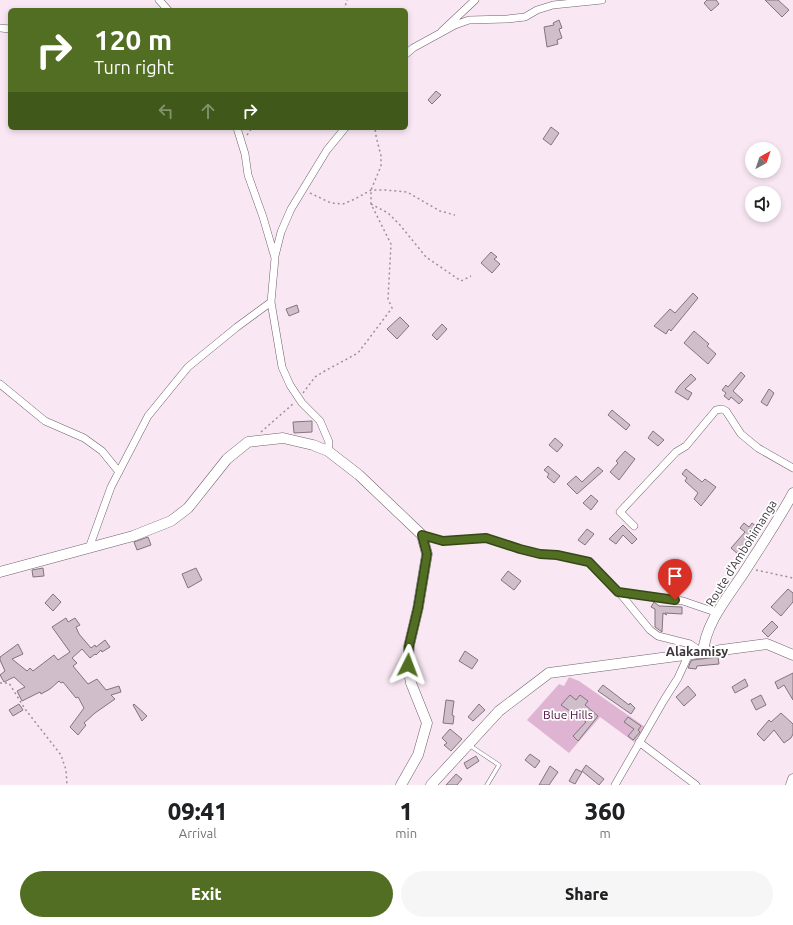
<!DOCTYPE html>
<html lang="en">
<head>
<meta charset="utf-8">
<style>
  :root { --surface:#fff; --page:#f6f6f6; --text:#202124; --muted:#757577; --accent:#526e22 }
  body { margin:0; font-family:Ubuntu,sans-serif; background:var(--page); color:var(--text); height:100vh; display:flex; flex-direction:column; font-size:15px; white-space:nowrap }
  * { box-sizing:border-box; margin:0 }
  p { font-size:13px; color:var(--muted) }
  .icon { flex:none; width:22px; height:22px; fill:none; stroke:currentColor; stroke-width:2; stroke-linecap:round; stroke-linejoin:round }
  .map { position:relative; height:785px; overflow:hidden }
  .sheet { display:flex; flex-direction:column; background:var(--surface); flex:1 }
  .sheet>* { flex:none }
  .banner { position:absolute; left:8px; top:8px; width:400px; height:122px; border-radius:6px; box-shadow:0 2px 6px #0003; background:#526e22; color:#fff; overflow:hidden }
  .needle { width:26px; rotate:40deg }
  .controls { position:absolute; left:745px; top:142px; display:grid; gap:8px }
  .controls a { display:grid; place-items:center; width:36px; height:36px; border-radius:50%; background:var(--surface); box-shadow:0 2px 6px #0003; font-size:20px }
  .pin { position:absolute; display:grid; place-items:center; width:34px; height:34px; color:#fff; margin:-41px -17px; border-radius:50% 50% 50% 0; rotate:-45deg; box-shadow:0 0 4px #0007 }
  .pin .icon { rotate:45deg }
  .me { position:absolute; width:44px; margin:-22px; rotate:3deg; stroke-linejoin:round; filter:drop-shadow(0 0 3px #0008) }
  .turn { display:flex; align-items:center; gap:14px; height:84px; padding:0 20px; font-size:18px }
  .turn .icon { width:52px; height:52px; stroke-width:2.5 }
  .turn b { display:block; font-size:28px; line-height:34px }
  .lanes { display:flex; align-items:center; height:38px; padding:0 20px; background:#0003; justify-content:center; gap:20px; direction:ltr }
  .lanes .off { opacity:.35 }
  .eta { display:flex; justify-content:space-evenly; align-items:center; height:68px; text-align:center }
  .eta b { font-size:24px; font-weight:800; line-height:28px }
  .action { display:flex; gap:8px; margin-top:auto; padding:8px 20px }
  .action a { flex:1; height:46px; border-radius:24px; background:var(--accent); color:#fff; font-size:16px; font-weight:800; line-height:46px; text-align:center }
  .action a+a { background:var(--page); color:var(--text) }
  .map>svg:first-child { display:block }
</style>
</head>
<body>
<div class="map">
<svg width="793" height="785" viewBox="0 0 793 785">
  <rect width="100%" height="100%" fill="#f9e8f4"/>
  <!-- green -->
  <path fill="#dfb4d2" d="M569,677L579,681L645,727L634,742L600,717L569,753L527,720L559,684L564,686Z"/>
  <!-- building -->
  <path fill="#d0bfcb" stroke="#83747e" d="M707,0H716L719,4L711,11L704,3Z
    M765,0H778L789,10L782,17Z
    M559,20L562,28L559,29L562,38L557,40L558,44L547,47L544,27L554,25L553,23Z
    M436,91L441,95L432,104L428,100Z
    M551,127L559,133L551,145L543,139Z
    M491,252L497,257L494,259L500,264L492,273L481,263Z
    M693,293L698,298L671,331L669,329L666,334L654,326L670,309L675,313Z
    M297,305L299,312L289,316L286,309Z
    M400,317L409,326L397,339L387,329Z
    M442,324L447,329L437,340L432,335Z
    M694,331L709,344L707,346L716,354L708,364L684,343Z
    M741,372L745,376L733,391L743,400L739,404L731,397L729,400L724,396L726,393L722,390L726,385L728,387Z
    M691,374L696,379L685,389L692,393L688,400L675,392L679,386Z
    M769,389L774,393L767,406L761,402Z
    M612,410L630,425L626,430L608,415Z
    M312,421V432L294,433L293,422Z
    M653,431L664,440L658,446L648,438Z
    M555,438L563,445L557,452L549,445Z
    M625,451L635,459L619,480L610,472L618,463L616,461Z
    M548,466L560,476L554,483L547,477L549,474L544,470Z
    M598,467L603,471L577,494L567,484L576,476L582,482Z
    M686,469L702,482L705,479L716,487L701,506L694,499L698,493L685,481L687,478L682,474Z
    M591,495L598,501L591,510L583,503Z
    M744,523L749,527L752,523L760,529L739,555L731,548L745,532L740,528Z
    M623,525L637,539L632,544L623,535L616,544L609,539Z
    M587,529L594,534L585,545L578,540Z
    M148,537L151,545L137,550L134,542Z
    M43,568L44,576L33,577L32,570Z
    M196,568L202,580L188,588L182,574Z
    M508,571L521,581L514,590L501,580Z
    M788,589L793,593V602L781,616L771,607Z
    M53,594L61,602L53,611L45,603Z
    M654,602L659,606L682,607V614L665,613L667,615L663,613L662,632L655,627V609L651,607Z
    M66,618L68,622L75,618L80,625L76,627L79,634L91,648L95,645L96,647L105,640L110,647L102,652L101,650L96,655L95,654L90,658L82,649L72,658L77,663L73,666L88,684L97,679L106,690L119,686L121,692L111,695L115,699L95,713L84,723L86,725L78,735L70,727L84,708L78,697L76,698L63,682L61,683L59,681L50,689L41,694L40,692L22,701L17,691L25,687L14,677L4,682L0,675L5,671L0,660V657L18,644L23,654L12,659L27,671L30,668L33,671L54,655L58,660L70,652L52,627Z
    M772,621L778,627L768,637L762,631Z
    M465,651L478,660L472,669L459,661Z
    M718,657L719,664L697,666L696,669L688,668L691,661L693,660Z
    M793,673V700L784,685L778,689L775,682Z
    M745,679L748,686L735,693L732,687Z
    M603,685L629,705L630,703L635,708L631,714L598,691Z
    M688,686L696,695L684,706L676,697Z
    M570,695L576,700L580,695L588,701L585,705L598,716L578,741L573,736L586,722L561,705Z
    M761,695L766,705L756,710L751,700Z
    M446,700L454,701L452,715L454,716L453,724L443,723Z
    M19,704L23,710L13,716L9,710Z
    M134,704L147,716L142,721L133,705Z
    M479,704L485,710L473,721L468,717Z
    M781,713L793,724V734L791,738L784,743L774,730L764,741L757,734L769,720L771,722Z
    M628,717L641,726L638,730L640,732L633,740L628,736L634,729L624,722Z
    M450,729L462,739L451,751L444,745L447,743L442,738Z
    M530,754L540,761L535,768L525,760Z
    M476,756L479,761L467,769L464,763Z
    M586,765L604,779L599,785L582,771Z
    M550,766L558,772L549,785H539Z
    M576,769L582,772L575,784L569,781Z
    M456,774L462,779L457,785H446Z"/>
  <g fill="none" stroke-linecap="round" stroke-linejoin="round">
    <defs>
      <path id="lane" d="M469,745L499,765L487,785"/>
      <path id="street" d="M159,0L168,10
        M0,28L10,29
        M442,31L475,0
        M406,54L413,48L455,25L469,20L507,19L525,17L537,10L553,5L602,0
        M237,128L245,154L248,175L263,217L275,258L271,302L282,367L290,385L302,403L320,421L329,442L328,451
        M275,256L281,232L291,209L327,150L345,128
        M0,384L45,421L84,438L102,451L119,472
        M634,526L620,512L676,452L686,446L716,410L722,409L726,411L741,434L758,448L793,468
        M422,535L443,541L486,538L519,549L539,554L557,555L589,562L623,597L650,630L658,636L690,644L703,653
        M89,548L111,487L148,416L188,367L237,327L271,302
        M618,592L683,601L718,613
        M639,742L696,785
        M615,785L664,700L678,678L688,656"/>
      <path id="secondary" d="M0,572L133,536L171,521L188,508L227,459L248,442L283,438L313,445L328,451L359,475L422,535L427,554L418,608L409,646L408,665L411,683L427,723L418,755L401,785
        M703,653C705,624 727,598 743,574C760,547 778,521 793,493
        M431,785L499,711L549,673L767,644L793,655
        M791,785L793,779"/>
    </defs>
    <!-- lane casing -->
    <use href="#lane" stroke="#70616b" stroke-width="4.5"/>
    <!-- street casing -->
    <use href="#street" stroke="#70616b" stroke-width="8"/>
    <!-- secondary casing -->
    <use href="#secondary" stroke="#70616b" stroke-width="11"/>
    <!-- path -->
    <path stroke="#9c9099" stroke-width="1.5" stroke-dasharray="2 3" stroke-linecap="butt" d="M344,10L347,0
      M247,135L252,128
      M310,193L331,203L343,204L355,199L371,190H385L407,192L440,211L455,215
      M371,204L388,213L400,225L426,257L461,281L471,276
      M303,393L315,377L323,372L358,353L392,308L388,299L391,244L371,204V190L381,166V156L376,136L375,128
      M261,432L294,403
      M756,570L793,578
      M0,683H9L25,709L61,755L66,770L67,785"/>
    <!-- lane -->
    <use href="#lane" stroke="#fff" stroke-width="3.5"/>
    <!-- street -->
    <use href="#street" stroke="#fff" stroke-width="7"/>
    <!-- secondary -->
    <use href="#secondary" stroke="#fff" stroke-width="10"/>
  </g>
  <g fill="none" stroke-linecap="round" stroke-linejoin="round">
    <defs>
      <path id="route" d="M408,665L409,646L418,608L427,554L422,535L443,541L486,538L520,549L540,554L557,555L589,562L618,592L675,600"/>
    </defs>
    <!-- route casing -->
    <use href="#route" stroke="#354816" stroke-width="10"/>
    <!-- route -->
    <use href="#route" stroke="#526e22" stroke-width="7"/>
  </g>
  <g text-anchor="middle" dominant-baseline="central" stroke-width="3.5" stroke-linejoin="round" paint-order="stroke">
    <!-- street labels -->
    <g font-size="12" fill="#3c353a" stroke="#fff">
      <text transform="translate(741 553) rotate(-58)">Route d'Ambohimanga</text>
    </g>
    <!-- park labels -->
    <g font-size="12" fill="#490c3d" stroke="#fff">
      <text x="568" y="714">Blue Hills</text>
    </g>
    <!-- neighbourhood labels -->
    <g font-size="13" font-weight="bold" fill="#3c353a" stroke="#fff">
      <text x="697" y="651">Alakamisy</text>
    </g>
  </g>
</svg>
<div class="controls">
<a><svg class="needle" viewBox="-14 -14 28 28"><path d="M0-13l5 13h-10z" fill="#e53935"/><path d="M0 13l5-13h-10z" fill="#757577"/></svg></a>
<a><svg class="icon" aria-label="sound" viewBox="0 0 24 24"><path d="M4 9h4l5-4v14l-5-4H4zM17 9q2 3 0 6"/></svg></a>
</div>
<div class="pin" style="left:675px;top:600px;background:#d93025"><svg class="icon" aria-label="arrive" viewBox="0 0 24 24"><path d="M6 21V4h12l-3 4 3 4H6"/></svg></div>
<svg class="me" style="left:408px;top:665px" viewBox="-20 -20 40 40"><path d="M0-17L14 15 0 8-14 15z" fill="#526e22" stroke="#fff" stroke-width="4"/></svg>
<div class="banner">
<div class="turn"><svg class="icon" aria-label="right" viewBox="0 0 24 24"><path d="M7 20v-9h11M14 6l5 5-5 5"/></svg><div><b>120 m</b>Turn right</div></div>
<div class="lanes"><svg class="icon off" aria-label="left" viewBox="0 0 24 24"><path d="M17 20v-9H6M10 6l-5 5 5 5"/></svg><svg class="icon off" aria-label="ahead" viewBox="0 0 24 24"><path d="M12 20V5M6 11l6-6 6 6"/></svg><svg class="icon" aria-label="right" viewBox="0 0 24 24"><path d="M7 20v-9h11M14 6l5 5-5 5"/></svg></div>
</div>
</div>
<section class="sheet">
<div class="eta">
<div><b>09:41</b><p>Arrival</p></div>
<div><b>1</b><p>min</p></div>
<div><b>360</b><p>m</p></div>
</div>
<div class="action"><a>Exit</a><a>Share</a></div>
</section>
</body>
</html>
